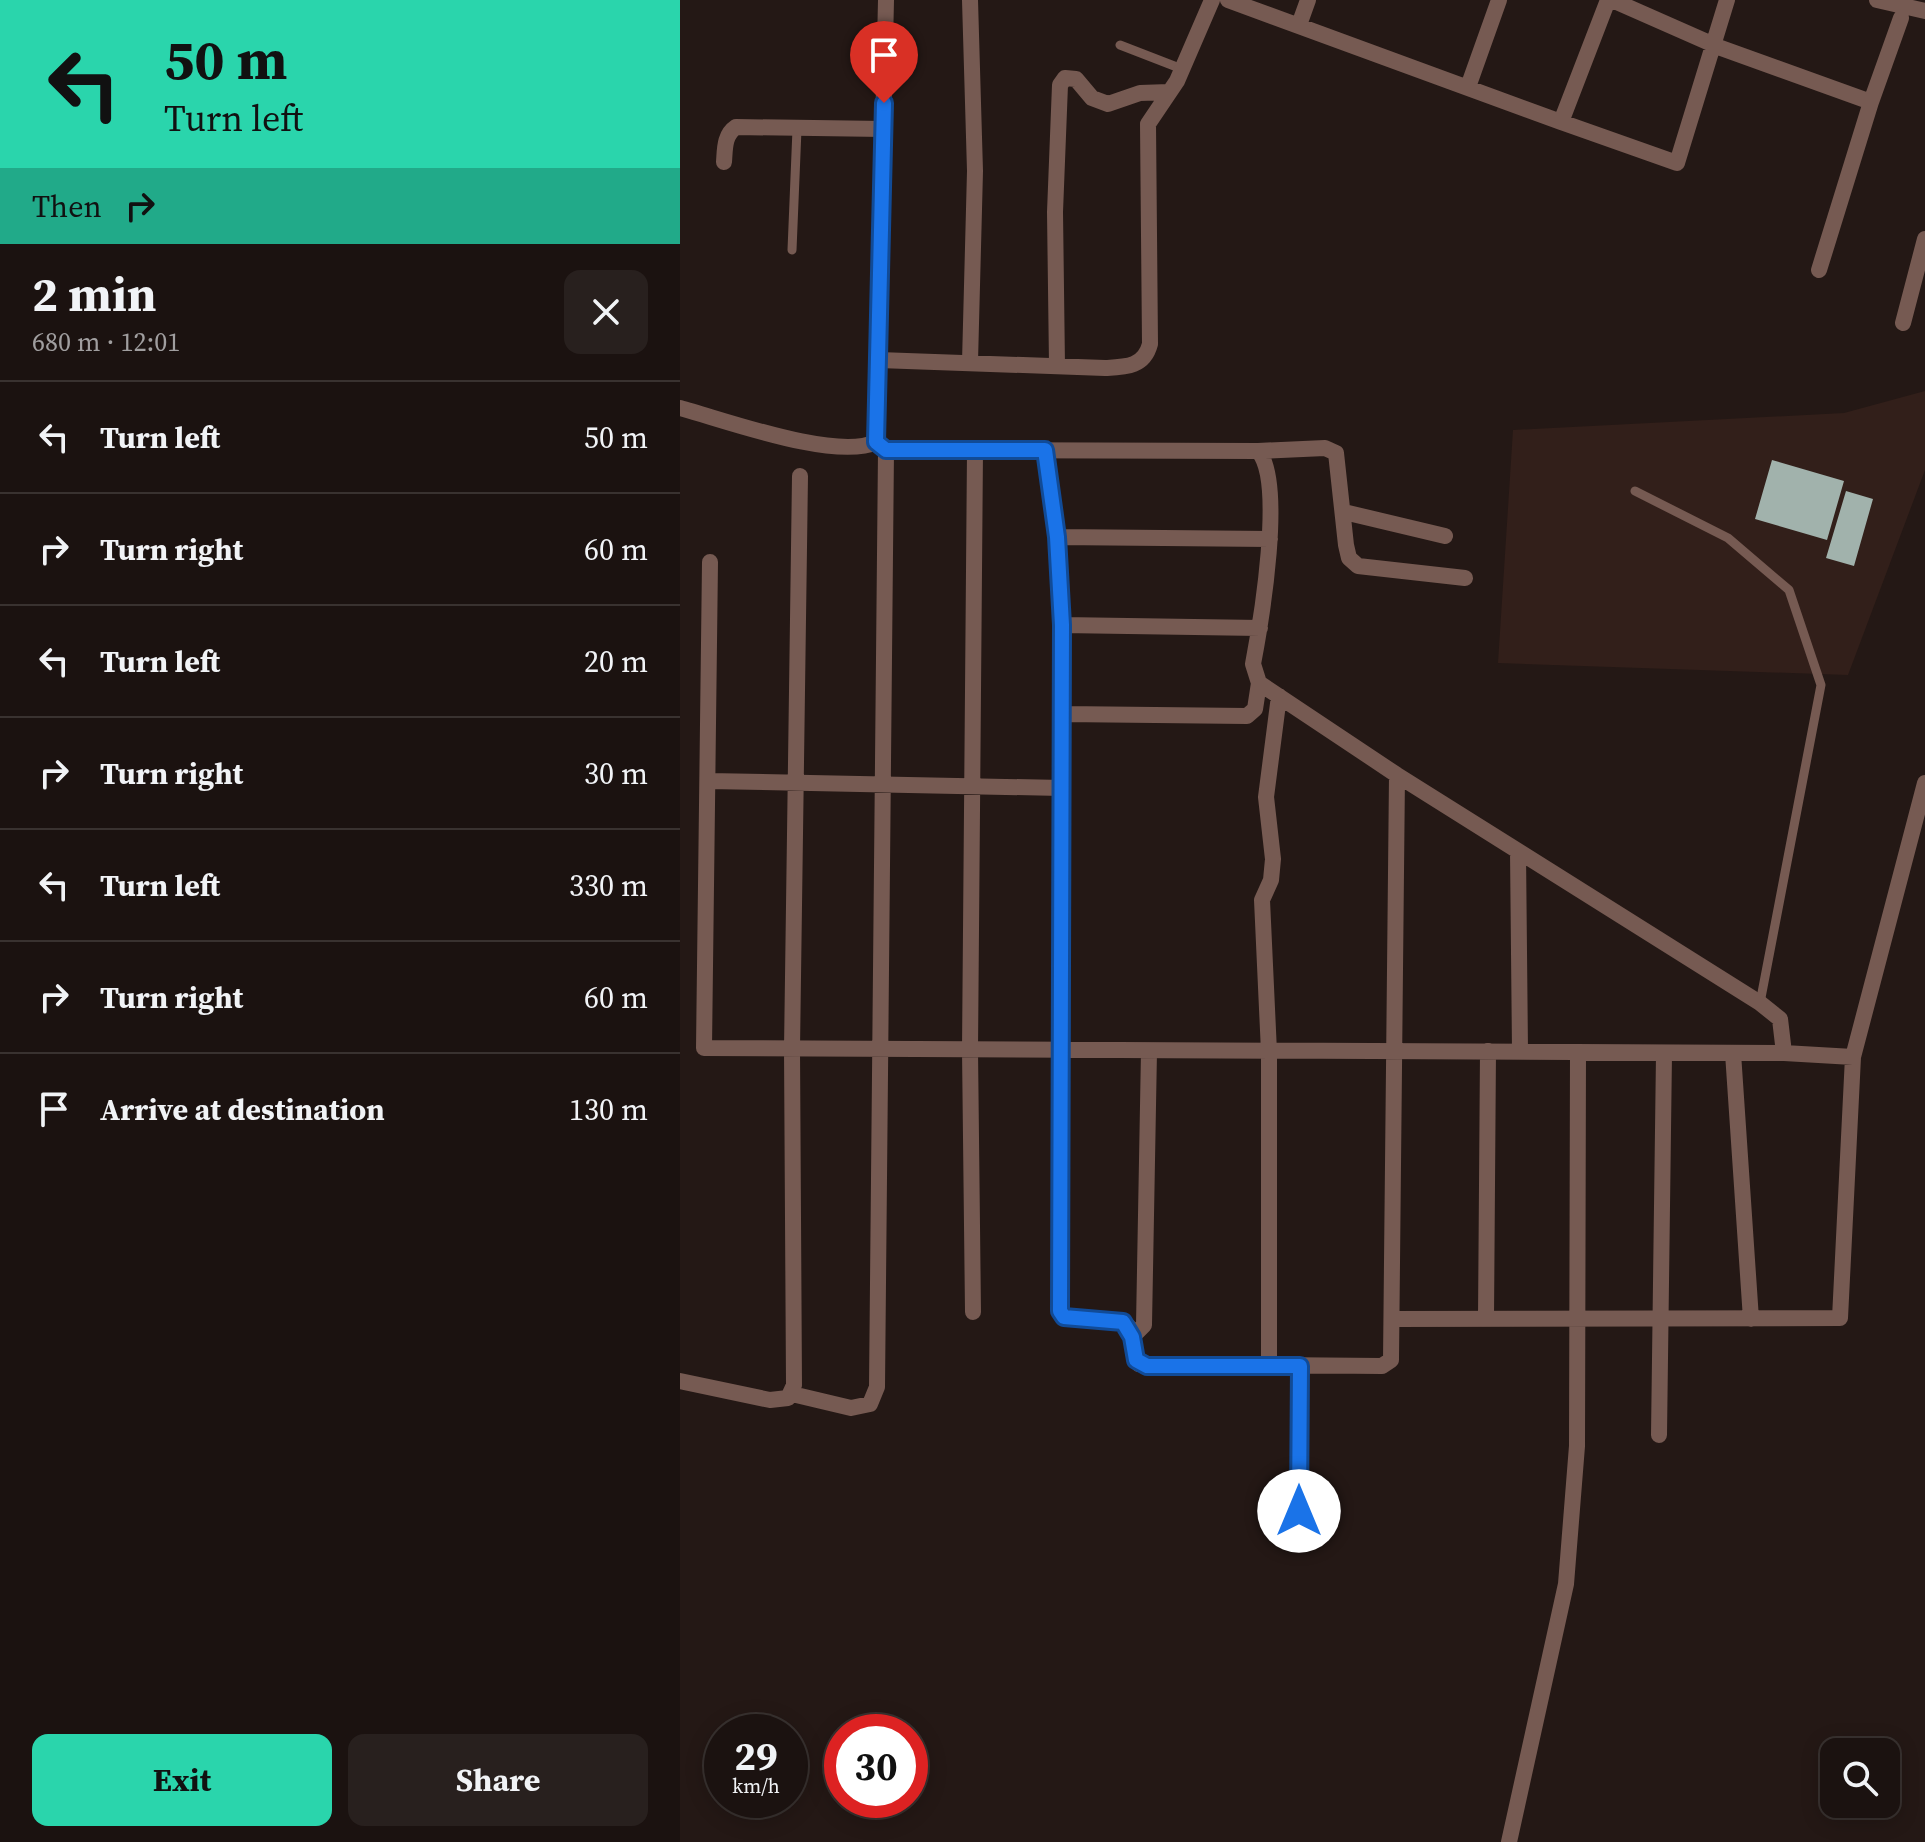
<!DOCTYPE html>
<html lang="en">
<head>
<meta charset="utf-8">
<style>
  :root { --surface:#1b1210; --page:#28201e; --text:#f1f3f6; --muted:#a09e9f; --line:#393230; --accent:#2ad5ac }
  body { margin:0; font-family:"Source Serif 4",serif; background:var(--page); color:var(--text); height:100vh; display:flex; flex-direction:column; font-size:30px; white-space:nowrap }
  * { box-sizing:border-box; margin:0 }
  p { font-size:26px; color:var(--muted) }
  .icon { flex:none; width:44px; height:44px; fill:none; stroke:currentColor; stroke-width:2; stroke-linecap:round; stroke-linejoin:round }
  .map { position:relative; flex:1; overflow:hidden }
  .details { display:flex; flex-direction:column; background:var(--surface); width:680px }
  .details>* { flex:none }
  .hud { background:#2ad5ac; color:#111; overflow:hidden }
  .tools { position:absolute; left:1140px; top:1738px; display:grid; gap:16px }
  .tools a { display:grid; place-items:center; width:80px; height:80px; border-radius:16px; background:var(--surface); box-shadow:0 4px 20px #0003,0 0 0 2px var(--line); font-size:40px }
  .speed { position:absolute; left:24px; top:1714px; display:flex; gap:16px; font-size:40px; font-weight:700; text-align:center }
  .speed>* { display:grid; place-content:center; width:104px; height:104px; border-radius:50%; background:var(--surface); box-shadow:0 4px 20px #0003,0 0 0 2px var(--line); line-height:1 }
  .speed small { font-size:20px; font-weight:400 }
  .speed .limit { border:12px solid #d22; background:#fff; color:#111 }
  .pin { position:absolute; display:grid; place-items:center; width:68px; height:68px; color:#fff; margin:-82px -34px; border-radius:50% 50% 50% 0; rotate:-45deg; box-shadow:0 0 8px #0007 }
  .pin .icon { rotate:45deg }
  .me { position:absolute; width:88px; margin:-44px; rotate:0deg; stroke-linejoin:round; filter:drop-shadow(0 0 6px #0008) }
  .turn { display:flex; align-items:center; gap:28px; height:168px; padding:0 32px; font-size:36px }
  .turn .icon { width:104px; height:104px; stroke-width:2.5 }
  .turn b { display:block; font-size:56px; line-height:68px }
  .then { display:flex; align-items:center; height:76px; padding:0 32px; background:#0003; gap:16px; font-size:30px }
  .round { display:grid; place-items:center; flex:none; width:84px; height:84px; border-radius:16px; background:var(--page) }
  .head { display:flex; align-items:center; justify-content:space-between; height:136px; padding:0 32px }
  h1 { font-size:48px; font-weight:700; line-height:60px }
  .action { display:flex; gap:16px; margin-top:auto; padding:16px 32px }
  .action a { flex:1; height:92px; border-radius:16px; background:var(--accent); color:#111; font-size:32px; font-weight:700; line-height:92px; text-align:center }
  .action a+a { background:var(--page); color:var(--text) }
  ul { padding:0; list-style:none }
  li { display:flex; align-items:center; gap:24px; height:112px; padding:0 32px; border-top:2px solid var(--line) }
  li div { flex:1 }
  li b { display:block; font-size:30px }
  li em { font-style:normal }
  main { display:flex; flex:1; min-height:0 }
  .map>svg:first-child { display:block }
</style>
</head>
<body>
<main>
<section class="details">
<div class="hud">
<div class="turn"><svg class="icon" aria-label="left" viewBox="0 0 24 24"><path d="M17 20v-9H6M10 6l-5 5 5 5"/></svg><div><b>50 m</b>Turn left</div></div>
<div class="then">Then<svg class="icon" aria-label="right" viewBox="0 0 24 24"><path d="M7 20v-9h11M14 6l5 5-5 5"/></svg></div>
</div>
<div class="head"><div><h1>2 min</h1><p>680 m · 12:01</p></div><a class="round"><svg class="icon" aria-label="close" viewBox="0 0 24 24"><path d="M6 6l12 12M18 6L6 18"/></svg></a></div>
<ul>
<li><svg class="icon" aria-label="left" viewBox="0 0 24 24"><path d="M17 20v-9H6M10 6l-5 5 5 5"/></svg><div><b>Turn left</b></div><em>50 m</em></li>
<li><svg class="icon" aria-label="right" viewBox="0 0 24 24"><path d="M7 20v-9h11M14 6l5 5-5 5"/></svg><div><b>Turn right</b></div><em>60 m</em></li>
<li><svg class="icon" aria-label="left" viewBox="0 0 24 24"><path d="M17 20v-9H6M10 6l-5 5 5 5"/></svg><div><b>Turn left</b></div><em>20 m</em></li>
<li><svg class="icon" aria-label="right" viewBox="0 0 24 24"><path d="M7 20v-9h11M14 6l5 5-5 5"/></svg><div><b>Turn right</b></div><em>30 m</em></li>
<li><svg class="icon" aria-label="left" viewBox="0 0 24 24"><path d="M17 20v-9H6M10 6l-5 5 5 5"/></svg><div><b>Turn left</b></div><em>330 m</em></li>
<li><svg class="icon" aria-label="right" viewBox="0 0 24 24"><path d="M7 20v-9h11M14 6l5 5-5 5"/></svg><div><b>Turn right</b></div><em>60 m</em></li>
<li><svg class="icon" aria-label="arrive" viewBox="0 0 24 24"><path d="M6 21V4h12l-3 4 3 4H6"/></svg><div><b>Arrive at destination</b></div><em>130 m</em></li>
</ul>
<div class="action"><a>Exit</a><a>Share</a></div>
</section>
<div class="map">
<svg width="1245" height="1842" viewBox="0 0 1245 1842">
  <rect width="100%" height="100%" fill="#241815"/>
  <!-- built -->
  <path fill="#321f1a" d="M1245,391V470L1168,675L818,663L833,430L1164,413Z"/>
  <!-- building -->
  <path fill="#a1b2ac" d="M1092,460L1164,481L1147,540L1075,519Z
    M1166,491L1193,499L1174,566L1146,558Z"/>
  <g fill="none" stroke-linecap="round" stroke-linejoin="round">
    <!-- service -->
    <path stroke="#765a52" stroke-width="9" d="M440,45L502,69
      M112,250L117,129
      M955,491L1048,538L1109,590L1141,685L1080,1003"/>
    <!-- minor -->
    <path stroke="#765a52" stroke-width="16" d="M290,0L295,171L290,362
      M548,0L881,122L928,0
      M932,0L1041,48L1191,102L1221,18
      M1197,0L1245,11
      M619,25L628,0
      M788,87L819,0
      M881,122L997,163L1047,0
      M44,162C45,149 44,135 56,127L204,129
      M1139,270L1191,102
      M1223,323L1245,239
      M199,360L425,368C446,367 464,367 470,344L468,124L497,81L532,0
      M377,365L375,212L380,85L385,78L396,79L412,98L428,104L460,93L489,92
      M196,442L206,450L578,451C605,481 581,622 573,664L579,683L717,775L1080,1003L1100,1019L1104,1053
      M365,450L377,537L382,625L379,1306L384,1317L443,1322L448,1326L459,1364L702,1366L711,1360L717,775
      M578,451L645,448L656,453L666,545L669,558L678,566L785,578
      M664,512L765,536
      M377,537L590,539
      M30,562L24,1048L1104,1053L1173,1057
      M382,625L580,628
      M383,714L567,716L575,709L579,683
      M28,781L382,788
      M838,852L840,1051
      M1053,1053L1071,1319
      M293,1312L290,1050L295,451
      M806,1318L808,1051
      M712,1319L1160,1318L1173,1057L1245,783
      M452,1337L464,1325L469,1051
      M589,1365V1052L582,900L591,880L593,859L586,797L599,696
      M0,1381L90,1400L108,1398L114,1385L112,1049L120,476
      M112,1394L171,1408L190,1404L197,1387L206,450
      M979,1435L984,1054
      M619,1540L620,1366
      M829,1842L886,1584L897,1446L898,1052"/>
    <!-- tertiary -->
    <path stroke="#765a52" stroke-width="16" d="M0,408C45,420 156,461 196,442L206,0"/>
  </g>
  <g fill="none" stroke-linecap="round" stroke-linejoin="round">
    <defs>
      <path id="route" d="M204,103L196,442L206,450H365L377,537L382,625L380,1311L384,1317L443,1322L452,1337L456,1360L467,1366H620L619,1511"/>
    </defs>
    <!-- route casing -->
    <use href="#route" stroke="#114b97" stroke-width="20"/>
    <!-- route -->
    <use href="#route" stroke="#1a73e8" stroke-width="14"/>
  </g>
</svg>
<div class="tools">
<a><svg class="icon" aria-label="search" viewBox="0 0 24 24"><circle cx="10" cy="10" r="6"/><path d="M15 15l6 6"/></svg></a>
</div>
<div class="speed"><div>29<small>km/h</small></div><div class="limit">30</div></div>
<div class="pin" style="left:204px;top:103px;background:#d93025"><svg class="icon" aria-label="arrive" viewBox="0 0 24 24"><path d="M6 21V4h12l-3 4 3 4H6"/></svg></div>
<svg class="me" style="left:619px;top:1511px" viewBox="-20 -20 40 40"><circle r="19" fill="#fff"/><path d="M0-13L10 11 0 6-10 11z" fill="#1a73e8"/></svg>
</div>
</main>
</body>
</html>
